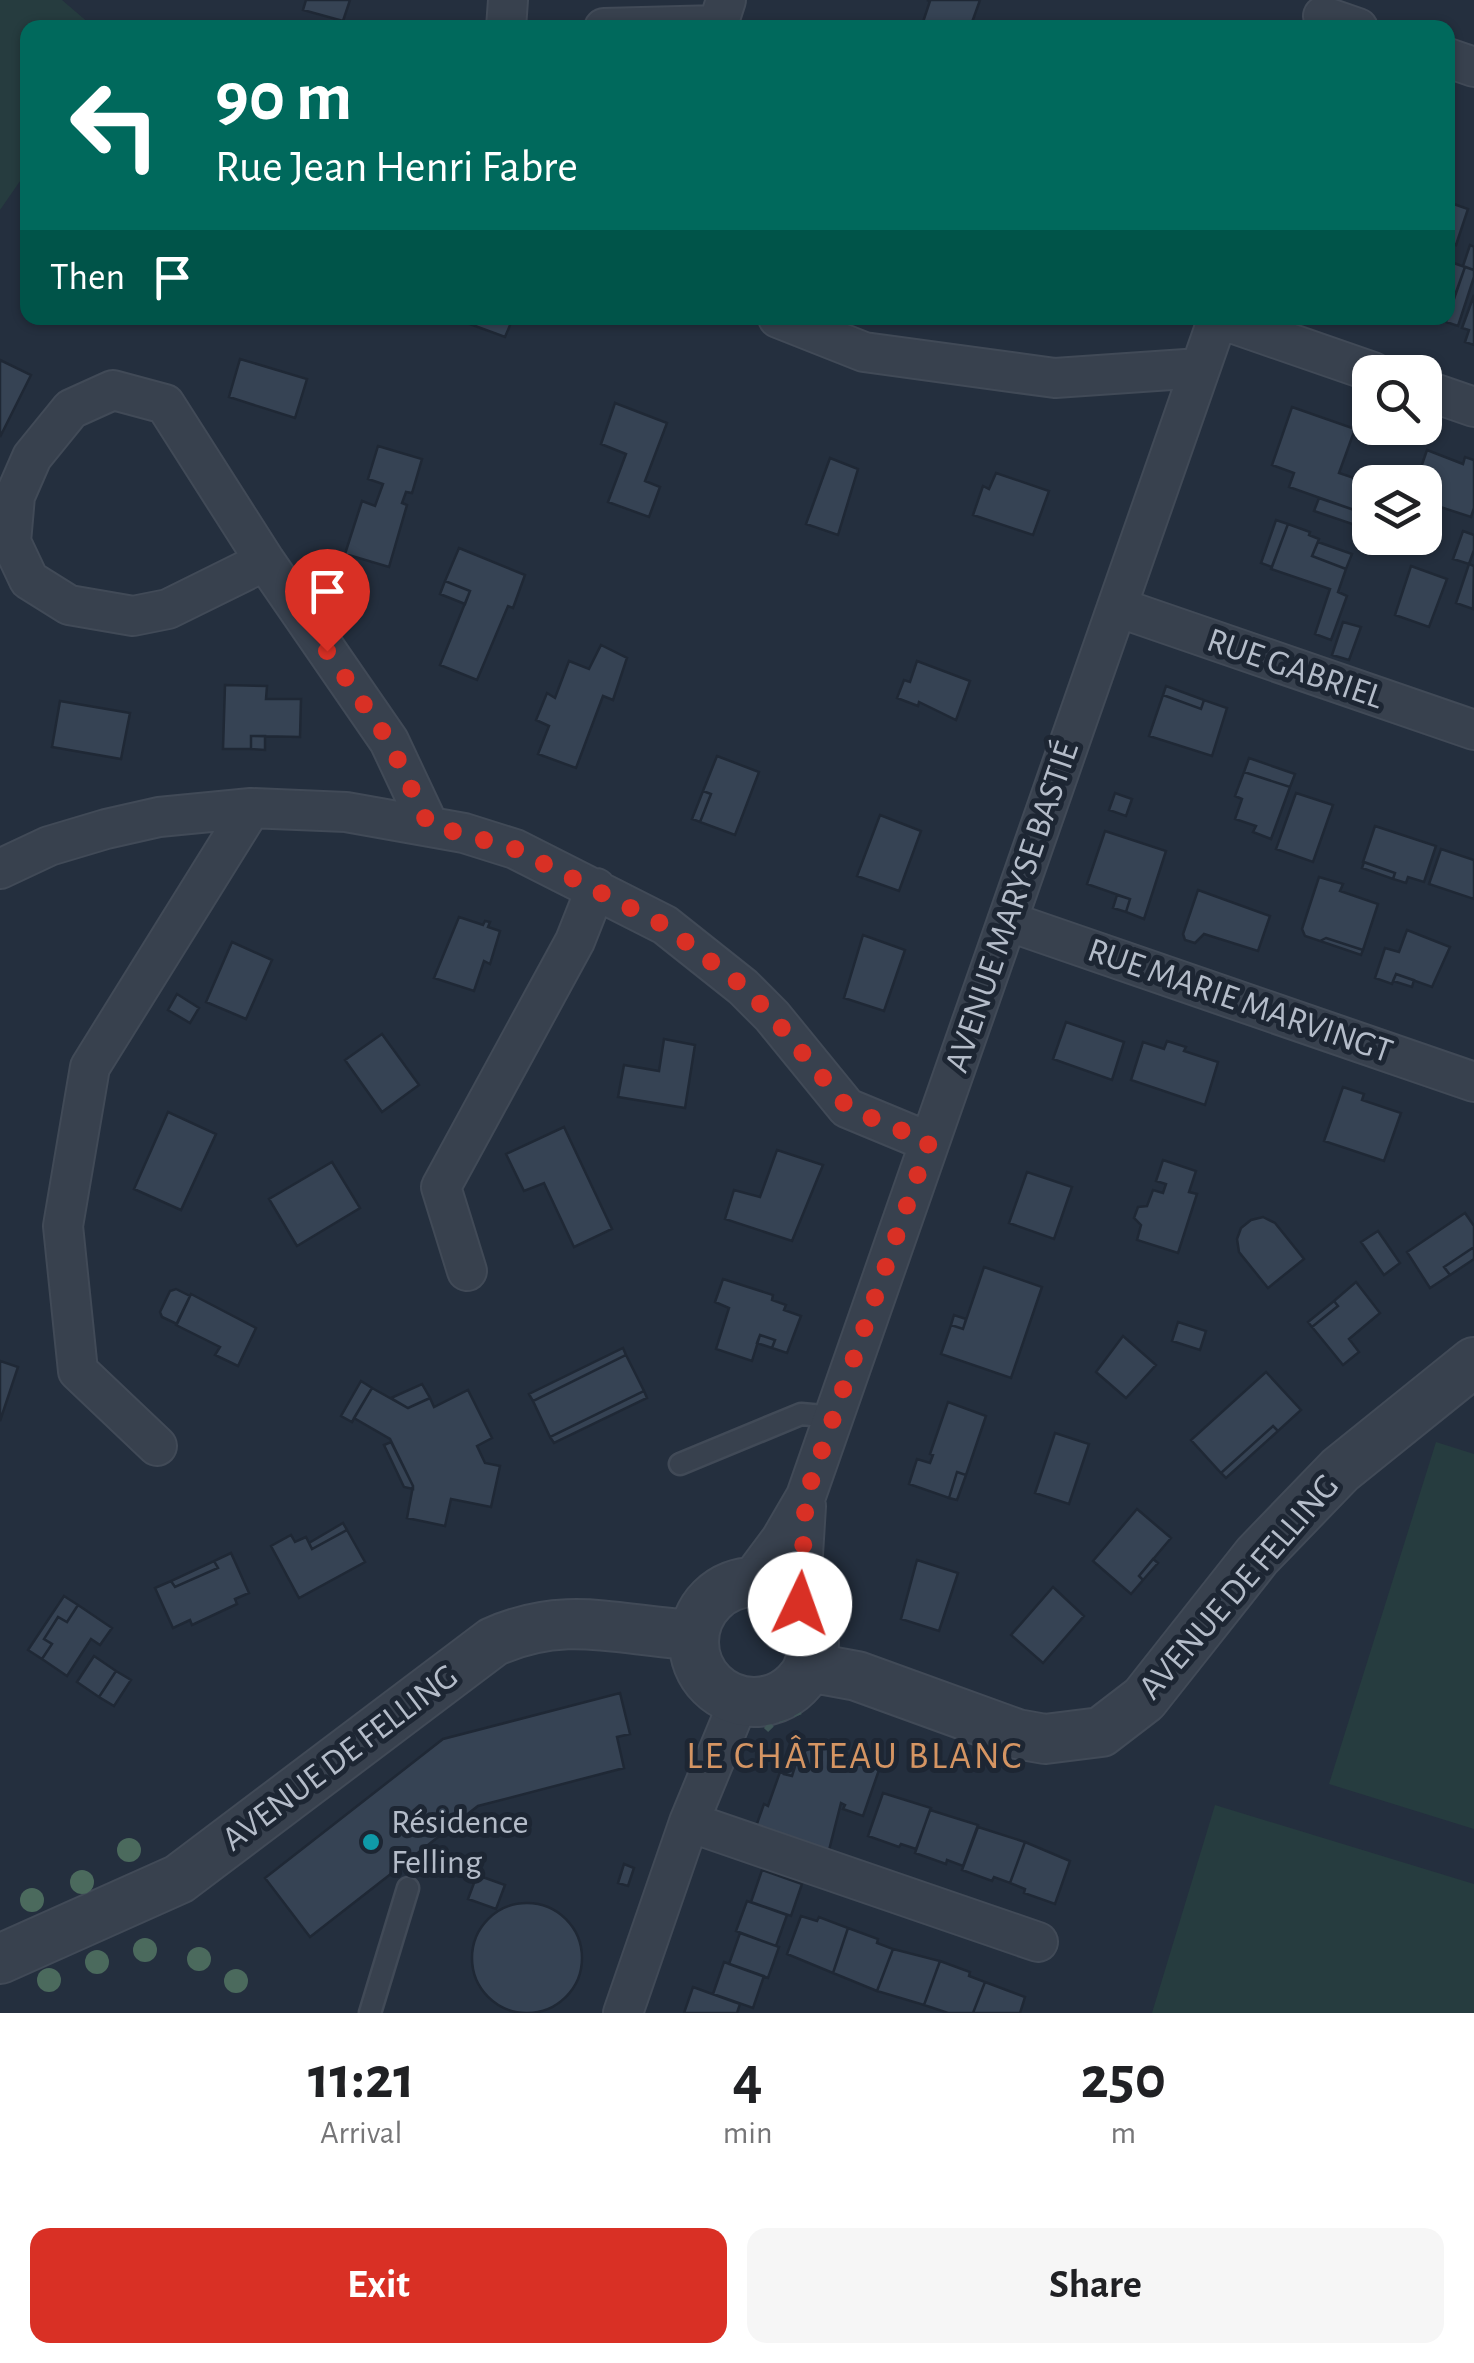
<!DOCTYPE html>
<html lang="en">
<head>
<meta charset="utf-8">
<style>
  :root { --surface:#fff; --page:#f6f6f6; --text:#202124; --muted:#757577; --accent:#d93025 }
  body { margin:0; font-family:"Alegreya Sans",sans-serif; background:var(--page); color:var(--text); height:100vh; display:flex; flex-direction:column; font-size:38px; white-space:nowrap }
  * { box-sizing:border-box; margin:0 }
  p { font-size:32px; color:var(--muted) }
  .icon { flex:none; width:55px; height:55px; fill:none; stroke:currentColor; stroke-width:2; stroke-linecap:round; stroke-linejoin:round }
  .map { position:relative; height:2013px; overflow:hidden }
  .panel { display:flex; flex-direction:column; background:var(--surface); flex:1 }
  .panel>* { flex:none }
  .banner { position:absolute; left:20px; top:20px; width:1435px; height:305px; border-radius:20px; box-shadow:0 2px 8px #0004; background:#00695c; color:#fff; overflow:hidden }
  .controls { position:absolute; left:1352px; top:355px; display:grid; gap:20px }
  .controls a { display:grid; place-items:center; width:90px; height:90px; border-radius:20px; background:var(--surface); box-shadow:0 2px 8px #0004; font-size:50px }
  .pin { position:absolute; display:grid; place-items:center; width:85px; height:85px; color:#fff; margin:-102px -42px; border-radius:50% 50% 50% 0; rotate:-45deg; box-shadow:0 0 10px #0007 }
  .pin .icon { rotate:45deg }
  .me { position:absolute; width:110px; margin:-55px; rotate:3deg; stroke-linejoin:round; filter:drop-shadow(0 0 8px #0008) }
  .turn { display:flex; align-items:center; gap:35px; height:210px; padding:0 30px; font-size:45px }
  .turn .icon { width:130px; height:130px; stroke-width:2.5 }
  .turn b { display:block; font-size:70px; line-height:85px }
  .then { display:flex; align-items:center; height:95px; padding:0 30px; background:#0003; gap:20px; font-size:38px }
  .eta { display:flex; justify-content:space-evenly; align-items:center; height:170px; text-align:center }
  .eta b { font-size:60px; font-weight:600; line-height:70px }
  .primary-button { display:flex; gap:20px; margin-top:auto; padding:20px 30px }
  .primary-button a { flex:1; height:115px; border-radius:20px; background:var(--accent); color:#fff; font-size:40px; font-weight:600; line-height:115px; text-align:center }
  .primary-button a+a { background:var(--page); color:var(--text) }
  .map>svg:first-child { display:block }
</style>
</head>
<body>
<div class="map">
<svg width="1474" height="2013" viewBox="0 0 1474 2013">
  <rect width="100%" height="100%" fill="#242f3e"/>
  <!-- green -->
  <path fill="#263c3f" d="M0,0H62L90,24V27L28,28L27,171L0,210Z
    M1436,1442L1474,1454V1829L1329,1784Z
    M1215,1805L1474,1884V2013H1152Z"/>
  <!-- building -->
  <path fill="#364354" stroke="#1f2835" stroke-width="2.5" d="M306,0H350L343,21L303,10Z
    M927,0H980L970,28H921L930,1Z
    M1448,202L1468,209L1456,245L1448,242Z
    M1470,245L1474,247V270L1463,266Z
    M1448,261L1465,267L1454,298L1448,296Z
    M1465,267L1474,270V277L1458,326L1446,322Z
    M1474,295V345L1465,342L1469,330L1462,328Z
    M469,318H513L505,337L467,323Z
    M240,359L307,379L295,418L229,397Z
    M0,360L31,375L0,437Z
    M615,403L667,423L645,481L660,487L649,517L608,502L626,454L601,444Z
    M1292,407L1355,429L1339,473L1369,483L1360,512L1289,487L1294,473L1272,465Z
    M378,446L422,459L412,493L406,492L402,503L407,505L389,567L345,554L362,501L375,506L383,484L368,479Z
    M1427,450L1463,464L1465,457L1474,460V508L1471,517L1425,502V482H1416Z
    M830,458L858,469L838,535L806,524Z
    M996,473L1049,491L1033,535L973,515L983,486L989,489Z
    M1319,498L1360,512L1355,525L1314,511Z
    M1276,520L1288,524L1272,567L1261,563Z
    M1288,524L1310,532L1309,535L1319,539L1312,556L1346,569L1338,592L1347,596L1331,640L1315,634L1330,589L1271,569Z
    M1463,531L1474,535V550L1469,564L1453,559Z
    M1318,542L1352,554L1346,569L1312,556Z
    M459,548L525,575L513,608L508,606L477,680L440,665L470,591L445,581Z
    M1469,564L1474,566L1473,609L1456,603Z
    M1411,566L1447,579L1429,627L1395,615Z
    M445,581L470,591L465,604L440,594Z
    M1343,622L1361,627L1349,660L1332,655Z
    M601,645L627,658L613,700L603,696L576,768L538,754L549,726L536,720L547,693L555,698L569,661L589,669Z
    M917,661L970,681L956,720L919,702L918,706L897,698L904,680L910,682Z
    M225,685L267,686L266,699H301L300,737L251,736V749H223Z
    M1166,686L1204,700L1201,709L1163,695Z
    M1163,695L1201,709L1204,700L1227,708L1212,756L1149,736Z
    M60,701L130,713L121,759L52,747Z
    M251,736H265V750L251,749Z
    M717,756L759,772L735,835L700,822L711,794L703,791Z
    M1249,758L1295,774L1290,787L1244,772Z
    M1244,772L1290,787L1271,839L1253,832L1256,826L1235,819L1242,799L1235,796Z
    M703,791L711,794L700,822L692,819Z
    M1115,793L1132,799L1126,816L1109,810Z
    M1296,793L1333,805L1313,862L1276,849Z
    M880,815L921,831L899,891L857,876Z
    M1375,826L1436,846L1424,882L1408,877L1406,883L1393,879L1395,873L1363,862Z
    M1105,831L1166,851L1144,919L1126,912L1130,899L1087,884Z
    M1441,849L1474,860V899L1429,884Z
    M1364,862L1395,873L1393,879L1362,868Z
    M1319,877L1343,884L1340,891L1378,904L1363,950L1326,938L1320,941L1305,936L1302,929Z
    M1198,890L1270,916L1258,951L1204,934L1195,943L1185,940L1183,934Z
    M1117,895L1130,899L1126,912L1113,908Z
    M459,917L483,925L485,921L490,922L488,927L500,931L490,964L484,961L474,991L434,978Z
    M1407,930L1450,947L1432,987L1396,974L1392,984L1375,978L1385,948L1399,952Z
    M863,935L905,950L884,1011L844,998Z
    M1326,938L1363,950L1361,955L1320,941Z
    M232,942L272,960L246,1019L206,1002Z
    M1396,974L1414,980L1412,987L1393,981Z
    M177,994L199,1008L190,1023L168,1010Z
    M1066,1022L1124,1042L1112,1080L1053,1059Z
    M382,1034L419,1085L382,1112L345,1060Z
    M664,1039L695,1045L685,1108L618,1097L624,1065L659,1071Z
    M1167,1041L1186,1047L1184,1051L1218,1062L1205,1105L1131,1080L1143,1042L1164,1049Z
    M1343,1087L1364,1094L1362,1100L1401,1113L1384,1161L1324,1141Z
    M168,1112L216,1134L181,1210L134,1189Z
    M564,1127L612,1229L574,1247L544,1183L524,1191L506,1154Z
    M777,1150L823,1165L792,1241L725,1219L734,1190L760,1197Z
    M1163,1160L1196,1171L1189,1192L1197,1194L1178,1253L1137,1240L1141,1225L1134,1218L1138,1207L1147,1206L1153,1190L1163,1193L1166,1184L1156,1181Z
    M332,1162L360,1208L297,1246L269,1199Z
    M1027,1172L1072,1187L1054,1239L1009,1223Z
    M1465,1213L1474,1226V1247L1444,1267L1450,1275L1430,1288L1407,1252Z
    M1263,1217L1275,1223L1304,1259L1268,1288L1239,1252L1237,1239L1241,1228L1251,1220Z
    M1378,1231L1400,1263L1384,1275L1361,1242Z
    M1474,1247V1259L1450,1275L1444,1267Z
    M984,1267L1042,1287L1011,1378L941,1354L951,1325L963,1329Z
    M723,1279L773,1295L772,1300L786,1305L784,1310L801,1316L787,1353L772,1348L775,1340L760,1335L752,1361L716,1349L729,1308L715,1302Z
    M1356,1282L1380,1313L1349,1339L1359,1352L1343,1365L1312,1327L1338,1306L1334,1301Z
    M176,1289L190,1296L177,1324L162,1317L160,1312L170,1291Z
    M191,1294L256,1328L238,1366L215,1355L220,1347L176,1325Z
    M1334,1301L1338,1306L1312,1327L1308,1322Z
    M954,1315L966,1319L963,1329L951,1325Z
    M1178,1322L1206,1331L1200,1350L1172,1341Z
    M760,1335L775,1340L772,1348L757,1343Z
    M1123,1336L1156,1365L1126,1398L1096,1372Z
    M623,1348L626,1355L533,1401L529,1394Z
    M626,1355L644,1391L550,1437L533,1401Z
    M0,1361L18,1367L0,1421Z
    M1266,1372L1301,1410L1278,1431L1273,1426L1221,1473L1191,1440Z
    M361,1381L372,1388L352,1422L341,1416Z
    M422,1384L430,1398L408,1408L391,1398Z
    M372,1388L408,1408L430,1398L434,1407L468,1390L492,1438L477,1446L485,1463L500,1466L491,1507L451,1499L445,1526L407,1518L413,1486L390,1439L354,1418Z
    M644,1391L647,1398L554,1443L550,1437Z
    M948,1402L986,1416L966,1475L957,1472L949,1498L909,1484L917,1459L930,1463L933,1455L930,1454Z
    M1273,1426L1278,1431L1226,1478L1221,1473Z
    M1055,1433L1089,1444L1069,1504L1035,1493Z
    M391,1442L413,1486V1489L404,1487L384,1445Z
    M957,1472L966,1475L957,1500L949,1498Z
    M1137,1509L1171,1538L1139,1576L1143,1580L1131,1594L1093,1561Z
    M343,1523L347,1530L312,1549L309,1543Z
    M347,1530L365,1562L299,1598L271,1546L291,1535L295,1542L306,1537L312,1549Z
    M231,1553L249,1593L235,1599L237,1604L192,1625L190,1620L173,1628L155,1588L171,1581L175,1587L218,1568L214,1561Z
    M1153,1559L1158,1563L1143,1580L1139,1576Z
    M917,1560L958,1573L939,1631L901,1619Z
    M214,1561L218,1568L175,1587L171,1581Z
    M1053,1587L1084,1616L1043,1663L1011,1635Z
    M64,1596L78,1605L67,1622L58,1617L44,1639L52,1644L42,1659L28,1650Z
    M78,1605L112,1628L100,1645L91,1639L67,1676L42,1659L52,1644L44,1639L58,1617L67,1622Z
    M94,1656L116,1671L99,1697L77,1682Z
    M116,1671L131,1680L114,1706L99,1697Z
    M620,1693L630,1734L617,1737L624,1768L478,1806L310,1937L265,1878L443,1739Z
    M817,1745L880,1767L863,1816L843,1809L845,1805L841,1803L827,1858L754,1832L764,1804L768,1806L780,1772L792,1776L799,1754Z
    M858,1751L882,1760L880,1767L855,1759Z
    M799,1754L792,1776L784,1774L789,1759Z
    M883,1793L931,1808L916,1849L901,1844L899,1847L868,1836Z
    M930,1810L978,1825L963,1866L947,1860L946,1864L915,1853Z
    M978,1827L1025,1842L1010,1883L994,1877L992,1881L962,1870Z
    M1025,1842L1070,1861L1055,1904L1024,1893L1025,1889L1010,1883Z
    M624,1864L634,1868L628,1886L618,1883Z
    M762,1870L802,1884L791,1916L751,1902Z
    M477,1875L505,1885L496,1909L468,1899Z
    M747,1901L787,1915L776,1946L736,1931Z
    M472 1958a55 55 0 1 1 110 0a55 55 0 1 1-110 0Z
    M801,1916L817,1921L819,1917L848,1928L833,1973L787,1954Z
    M848,1928L878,1939L877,1943L893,1949L877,1991L833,1973Z
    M740,1933L779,1947L768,1978L729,1964Z
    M893,1949L940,1961L924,2005L877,1991Z
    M940,1961L970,1972L969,1976L985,1982L973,2013H948L924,2005Z
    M724,1962L764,1976L753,2008L713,1994Z
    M985,1982L1025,1997L1020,2013H973Z
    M693,1987L740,2004L737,2013H684Z"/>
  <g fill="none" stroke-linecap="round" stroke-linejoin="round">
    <defs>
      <path id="service" d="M680,1464L801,1414L834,1417
        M370,2013L408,1888"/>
      <path id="minor" d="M1323,16L1358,28
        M506,28L508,0
        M604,28L718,25L726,0
        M1448,58L1474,67
        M778,318L864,352L1055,378L1200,368
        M1217,318L1373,372
        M1425,390L1474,407
        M265,561L168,609L133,616L69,605L29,580L11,542L15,496L32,457L71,409L113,390L165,404L265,561L389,741L428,824
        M1117,607L1474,730
        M0,869L49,846L106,829L159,817L251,808L346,812L464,833L515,849L665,925L743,987L772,1016L847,1108L929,1142
        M1007,921L1474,1082
        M467,1271L441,1187L575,941L596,888
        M157,1446L78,1371L63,1226L90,1067L251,808
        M749,1582L781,1539L806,1496L1218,318
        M800,1603L806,1506
        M689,1822L1038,1942
        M623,2013L689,1822L739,1701"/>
      <path id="tertiary" d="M694 1642a60 60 0 1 1 120 0a60 60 0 1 1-120 0Z
        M808,1667L857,1676L1017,1734L1045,1739L1101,1732L1144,1699L1257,1556L1340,1470L1474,1362
        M0,1959L179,1879L493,1642C566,1609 619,1631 694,1635"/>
    </defs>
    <!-- service casing -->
    <use href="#service" stroke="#414a57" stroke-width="25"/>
    <!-- minor casing -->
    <use href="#minor" stroke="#414a57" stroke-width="42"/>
    <!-- tertiary casing -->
    <use href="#tertiary" stroke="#414a57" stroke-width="52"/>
    <!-- path -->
    <path stroke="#3f5557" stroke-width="6" stroke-dasharray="8 8" stroke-linecap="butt" d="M766,1730L775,1721L807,1709"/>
    <!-- service -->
    <use href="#service" stroke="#38414e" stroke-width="20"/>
    <!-- minor -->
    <use href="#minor" stroke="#38414e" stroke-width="38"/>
    <!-- tertiary -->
    <use href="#tertiary" stroke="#38414e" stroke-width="48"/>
  </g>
  <!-- trees -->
  <g fill="#4b6a5d">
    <circle cx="129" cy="1850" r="12"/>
    <circle cx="82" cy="1882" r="12"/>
    <circle cx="32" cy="1900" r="12"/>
    <circle cx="145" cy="1950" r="12"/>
    <circle cx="199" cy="1959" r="12"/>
    <circle cx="97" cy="1962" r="12"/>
    <circle cx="49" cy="1980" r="12"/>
    <circle cx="236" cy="1981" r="12"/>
  </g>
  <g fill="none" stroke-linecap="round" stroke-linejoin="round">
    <!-- route -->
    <path stroke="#d93025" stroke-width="18" stroke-dasharray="0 32.4" d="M327,651L389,741L428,824L515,849L664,925L744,987L772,1016L848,1108L929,1142L806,1496L800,1604"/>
  </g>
  <!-- markers -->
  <circle fill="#0f9aa8" stroke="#1d2633" stroke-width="4" cx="371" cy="1842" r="10"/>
  <g text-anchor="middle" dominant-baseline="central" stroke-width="10" stroke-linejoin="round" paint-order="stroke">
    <!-- street labels -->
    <g font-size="35" fill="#b4bcc9" stroke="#1d2633">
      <text transform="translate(1295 669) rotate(19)">RUE GABRIEL</text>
      <text transform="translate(1012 907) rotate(-71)">AVENUE MARYSE BASTIÉ</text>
      <text transform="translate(1240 1001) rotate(19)">RUE MARIE MARVINGT</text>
      <text transform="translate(1239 1587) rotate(-49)">AVENUE DE FELLING</text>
      <text transform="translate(340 1758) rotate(-37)">AVENUE DE FELLING</text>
    </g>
    <!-- poi labels -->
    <g font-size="35" fill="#b4bcc9" stroke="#1d2633" text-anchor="start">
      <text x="391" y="1822">Résidence<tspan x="391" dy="40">Felling</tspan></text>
    </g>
    <!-- neighbourhood labels -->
    <g font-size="38" letter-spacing="2.5" fill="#d59563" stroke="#1d2633">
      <text x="855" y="1757">LE CHÂTEAU BLANC</text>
    </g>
  </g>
</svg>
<div class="controls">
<a><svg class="icon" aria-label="search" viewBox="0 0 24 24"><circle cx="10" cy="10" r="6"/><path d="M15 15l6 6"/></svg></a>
<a><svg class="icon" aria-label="layers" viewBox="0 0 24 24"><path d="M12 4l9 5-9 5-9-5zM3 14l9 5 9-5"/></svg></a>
</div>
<div class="pin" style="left:327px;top:651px;background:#d93025"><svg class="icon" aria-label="arrive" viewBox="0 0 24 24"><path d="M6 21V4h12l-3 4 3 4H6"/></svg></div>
<svg class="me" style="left:800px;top:1604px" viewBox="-20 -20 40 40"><circle r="19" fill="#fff"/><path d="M0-13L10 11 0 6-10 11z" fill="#d93025"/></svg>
<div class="banner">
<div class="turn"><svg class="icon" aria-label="left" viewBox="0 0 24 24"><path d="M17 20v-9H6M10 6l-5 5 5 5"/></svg><div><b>90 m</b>Rue Jean Henri Fabre</div></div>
<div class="then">Then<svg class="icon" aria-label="arrive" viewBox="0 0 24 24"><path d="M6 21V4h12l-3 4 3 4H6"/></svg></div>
</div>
</div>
<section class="panel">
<div class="eta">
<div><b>11:21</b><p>Arrival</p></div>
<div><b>4</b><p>min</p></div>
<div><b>250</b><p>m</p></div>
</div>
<div class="primary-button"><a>Exit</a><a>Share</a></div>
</section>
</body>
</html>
